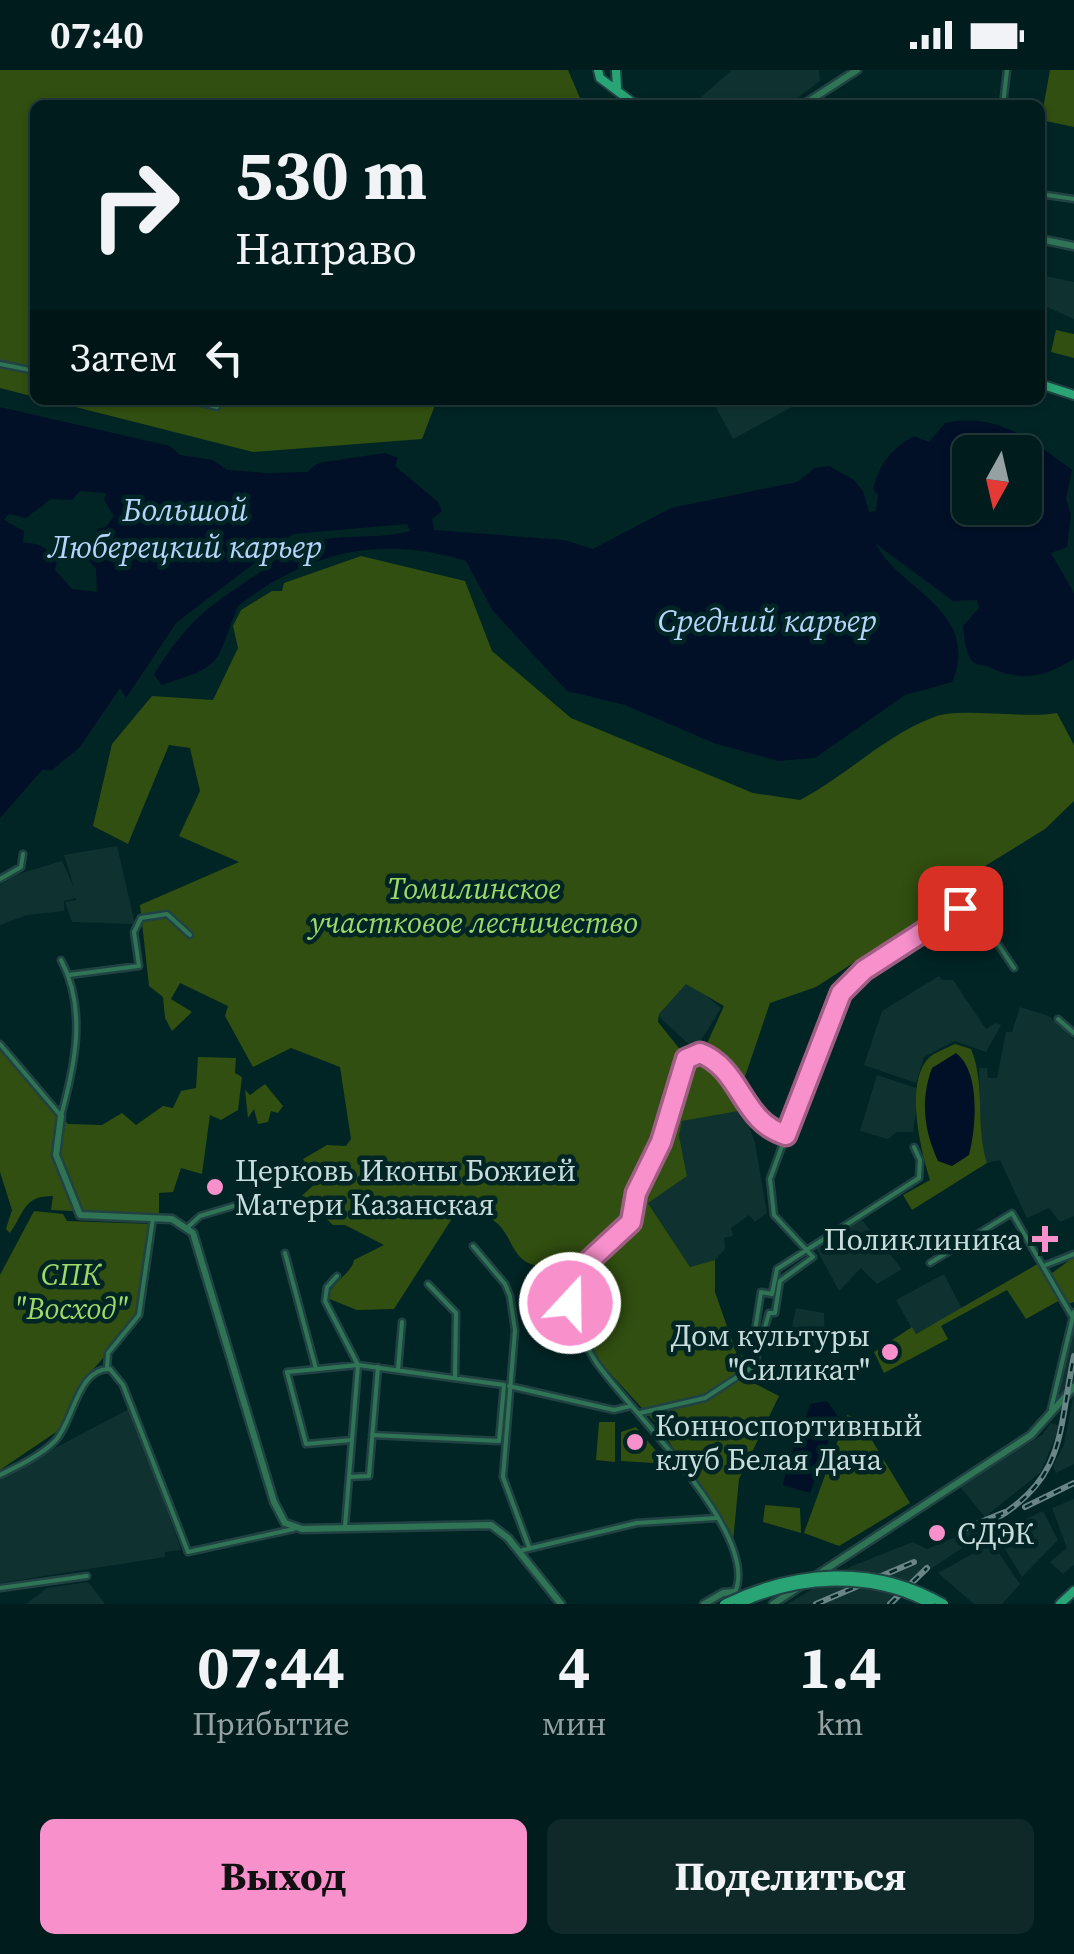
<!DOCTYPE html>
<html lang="ru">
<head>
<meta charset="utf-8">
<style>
  :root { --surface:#011c1c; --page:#0f2929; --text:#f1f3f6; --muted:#96a1a3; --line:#233a3b; --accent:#f890cc }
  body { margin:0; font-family:"Source Serif 4",serif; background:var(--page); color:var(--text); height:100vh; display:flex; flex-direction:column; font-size:38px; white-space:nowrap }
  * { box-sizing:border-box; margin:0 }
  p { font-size:32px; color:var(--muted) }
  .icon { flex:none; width:55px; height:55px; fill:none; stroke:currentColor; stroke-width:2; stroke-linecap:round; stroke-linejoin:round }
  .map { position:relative; height:1534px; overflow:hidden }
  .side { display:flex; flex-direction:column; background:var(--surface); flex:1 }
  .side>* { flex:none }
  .hud { position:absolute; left:30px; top:30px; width:1015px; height:305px; border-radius:15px; box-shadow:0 2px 8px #0004,0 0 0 2px var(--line); background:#011c1c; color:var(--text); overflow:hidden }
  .needle { width:65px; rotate:188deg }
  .buttons { position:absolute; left:952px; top:365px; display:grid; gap:20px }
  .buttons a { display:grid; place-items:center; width:90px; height:90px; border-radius:15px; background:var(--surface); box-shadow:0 2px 8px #0004,0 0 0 2px var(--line); font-size:50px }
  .pin { position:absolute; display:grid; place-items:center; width:85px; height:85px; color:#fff; margin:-42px; border-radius:20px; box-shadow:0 5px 15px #0006 }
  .me { position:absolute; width:110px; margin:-55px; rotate:21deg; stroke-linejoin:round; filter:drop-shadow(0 0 8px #0008) }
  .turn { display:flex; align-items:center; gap:35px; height:210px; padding:0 40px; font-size:45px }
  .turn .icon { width:130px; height:130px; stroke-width:2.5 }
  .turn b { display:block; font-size:70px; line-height:85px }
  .then { display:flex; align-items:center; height:95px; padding:0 40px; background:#0003; gap:20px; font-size:38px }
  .eta { display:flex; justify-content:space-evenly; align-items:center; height:170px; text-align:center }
  .eta b { font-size:60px; font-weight:700; line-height:70px }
  .primary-button { display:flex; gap:20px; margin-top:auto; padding:20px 40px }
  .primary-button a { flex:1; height:115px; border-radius:15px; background:var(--accent); color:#111; font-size:40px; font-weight:700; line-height:115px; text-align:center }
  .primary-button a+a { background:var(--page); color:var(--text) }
  .status { display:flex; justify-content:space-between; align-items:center; height:70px; padding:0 50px; background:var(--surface); direction:ltr }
  .status svg { height:28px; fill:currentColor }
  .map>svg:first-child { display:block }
</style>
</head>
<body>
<div class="status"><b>07:40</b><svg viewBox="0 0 49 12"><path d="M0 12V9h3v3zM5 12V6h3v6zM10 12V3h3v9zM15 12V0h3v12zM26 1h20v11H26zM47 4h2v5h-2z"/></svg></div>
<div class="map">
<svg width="1074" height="1534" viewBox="0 0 1074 1534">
  <rect width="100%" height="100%" fill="#012525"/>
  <!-- built -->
  <path fill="#0f3231" d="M732,0H819L820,11L788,35H692Z
    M1041,205L1074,212V249L1040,234Z
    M712,330H805L733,369Z
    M117,776L135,854L72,852L65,832L76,830V828L64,831V841L27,845L0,855V815L18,804L62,791L74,817L64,785Z
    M677,902L721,938L695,980L651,939Z
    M939,906L942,910H953L986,959L996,953L1001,955L986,982L955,971L924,987L916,1013L864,995L882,941Z
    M1020,937L1049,946L1074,970V1146L1060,1152L1049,1138L1027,1148L1000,1090L987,1093L981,1074L979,998H987L988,1008H997L1006,962H1012Z
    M877,1005L919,1019L913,1062H897L888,1069L860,1061Z
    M743,1039L755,1073L767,1143L755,1152L749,1145L731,1158L733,1166L724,1168L725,1179L715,1190L690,1197L648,1132L687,1105L679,1066L682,1051Z
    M862,1150L902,1199L877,1214L861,1198L839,1221L815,1176Z
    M944,1204L962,1239L915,1264L896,1230Z
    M796,1238L824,1243L825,1277L789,1272Z
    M1074,1254V1314L1059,1329L1064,1294Z
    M1074,1323V1394L1056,1403L1053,1396L1064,1374Z
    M131,1338L181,1480L165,1482V1487L0,1513V1407Z
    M1051,1353L1060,1356L1041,1402L985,1447L960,1417L1042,1365Z
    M1074,1429V1495L1063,1504L1050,1492L1067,1478L1052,1438Z
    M1043,1441L1058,1470L1022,1507L995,1463Z
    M993,1446L997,1455L932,1498L895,1534H787L852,1496L913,1472L927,1479L958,1466L960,1458Z
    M992,1473L1020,1514L1002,1534H974L938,1503Z
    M88,1512L105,1534H26L47,1518Z"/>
  <!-- green -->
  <path fill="#314f10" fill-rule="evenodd" d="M0,0H568L583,35H35V327L0,318Z
    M1050,0H1074V57L1041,50Z
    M1056,260L1074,264V288L1051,282Z
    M48,330H437L422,369L253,382Z
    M361,486L465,511L492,581L571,648L753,723L800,730C849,704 884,666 934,647C959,637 1024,649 1057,643L1074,675V731L1045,759L964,809L931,855L905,873L892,868L816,917L770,933L736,1033L738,1041L682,1051L679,1066L687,1106L648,1133L690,1197L715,1190V1222L737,1285L753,1287L742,1307L779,1326L739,1409L733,1472L661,1359L598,1290L565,1204L546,1221L535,1195C513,1191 512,1167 498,1154C489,1146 474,1138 462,1133L394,1239L357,1240L327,1228C332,1212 352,1203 354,1190L384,1175L345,1155H333L315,1138L296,1131L316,1113L303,1089L327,1075L346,1076L351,1069L340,997L291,978L253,997L225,946L228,936L180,913L171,929L192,942L172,961L165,948L163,927L149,916L140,835L239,792L179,766L200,721L190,678L169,675L128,774L93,756L112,674L152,626L213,630L238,578L233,556L241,540L272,521H282L284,513ZM686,914L724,936L704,980L694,988L683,983L658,952L659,944Z
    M955,974L971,979C986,1015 975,1055 987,1093L912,1140L903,1125L930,1110C921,1081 905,1016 927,990C932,983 947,978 955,974Z
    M0,978L68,1054L102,1055L122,1043L136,1055L163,1036L173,1038L181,1021L196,1018L198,987L236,988L235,1003L242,1007L238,1040L221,1050L210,1045L202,1104L181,1098L173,1122L159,1123V1145L51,1140L53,1126C23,1126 25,1142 10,1163L6,1159L12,1140L0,1102Z
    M265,1014L283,1036L278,1043L271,1041L268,1052L258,1054L254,1039L248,1048L245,1020L250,1025Z
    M34,1141L63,1144L67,1151L151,1154L134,1253L81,1313L59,1360L0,1400V1205Z
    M1074,1187V1232L1068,1234L1052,1203Z
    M1041,1192L1060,1230L1026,1249L1007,1220L941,1256L948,1269L884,1303L874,1282L912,1257L916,1264Z
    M847,1345L859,1349L910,1433L839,1476L804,1463Z
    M599,1352H615V1392L596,1390Z
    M636,1357L657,1382L653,1393L621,1391V1362Z
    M765,1435L800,1438L801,1463L763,1452Z"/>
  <!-- water -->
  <path fill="#011026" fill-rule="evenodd" d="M0,337L170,376L180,385L213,390L227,400L268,403L307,402L318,393L385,383L398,388L395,396L438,432L442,441L432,449L434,460L564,470L593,479L671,438L797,412L815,398L829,396L854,410L863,421L869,442L876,441L878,425L873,419C880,393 890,380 914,366L929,372L945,353C998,342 1031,370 1072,400L1066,429L1071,444L1067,477L1051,483L1074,523V589C1044,607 1023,612 991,598C982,593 976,598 970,588C965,579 964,566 963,556L979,538L977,530L953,531L876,474C899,520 982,541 952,612L905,625L815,688L778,691L714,673L625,635L567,621L493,541L466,491C381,465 309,481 238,536C214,595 226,595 161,615L154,604C189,548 212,534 265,499C273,494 280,483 289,479C326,461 372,471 410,461L407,454L293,464L177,552L126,628L120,618L80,677L52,700H42L0,748ZM1025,382V438H970V382ZM80,421L106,423L104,430L114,446L106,457L97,459L98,475L87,488L96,499L97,522L72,519L55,500L57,492C46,477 41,473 23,473L24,461L4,450L9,444L26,448L51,429L72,430Z
    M956,983C981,1002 976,1058 969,1085L952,1096L938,1091C924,1060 920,1031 932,998Z
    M827,1331L837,1345L810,1423L783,1415C787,1387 803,1362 810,1334Z"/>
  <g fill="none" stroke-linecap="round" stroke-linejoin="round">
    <defs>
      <path id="minor" d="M1003,35L1007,0
        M1040,124L1074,129
        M0,294L35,301
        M189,330L217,337
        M0,809L21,797L23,784
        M61,890C87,939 75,995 61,1046
        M69,905L139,896L134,862L141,848L167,844L190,865
        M1058,949L1074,963
        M0,974L61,1046
        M188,1157L200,1146L254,1130
        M473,1176L505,1214L510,1226L515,1260L503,1407L529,1477
        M285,1183L316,1299
        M930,1193L1012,1143L1073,1248
        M1046,1195L1074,1184
        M337,1206L327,1217L325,1231L358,1295L345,1457
        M428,1214L456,1243L455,1307
        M762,1265L755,1261L761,1222L772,1224L777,1199L919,1108L920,1090L914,1077
        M107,1299L108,1283L139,1245L153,1148
        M398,1300L402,1252
        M509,1316L614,1340L631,1336
        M1051,1339L1074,1242
        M640,1343L705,1328L754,1296L769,1243H775L780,1211L813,1187L774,1145L770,1109L833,936L865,900L960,838L979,846L1014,898
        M352,1370L306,1374L287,1302L358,1295L504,1315L499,1371L372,1365
        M0,1405C18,1396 40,1386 55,1371C74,1351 77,1298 110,1299L123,1315L188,1482L294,1459
        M349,1407L369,1406L378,1297
        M519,1481L637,1453L716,1448
        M0,1518L87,1506
        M735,1522C761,1464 628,1339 596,1292C582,1270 567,1239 564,1214L631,1152L636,1123L669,1050L682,998L693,984C735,981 737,1051 783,1065"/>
      <path id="tertiary" d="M803,35L857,0
        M1040,169L1074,176
        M61,1046L56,1085L80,1145L172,1149L193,1163L274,1432L285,1453L302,1459L491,1455L508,1468L561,1534
        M814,1507L1031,1365L1074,1317
        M704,1534L723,1523L735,1522L733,1534
        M773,1534L799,1517"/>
      <path id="secondary" d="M598,0L600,8L636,35
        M616,0L617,17
        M1040,314L1074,325
        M1060,1534L1074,1521"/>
    </defs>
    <!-- minor casing -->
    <use href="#minor" stroke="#214242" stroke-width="9"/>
    <!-- tertiary casing -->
    <use href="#tertiary" stroke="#214242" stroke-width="11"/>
    <!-- secondary casing -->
    <use href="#secondary" stroke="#214242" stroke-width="12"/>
    <!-- minor -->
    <use href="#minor" stroke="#307456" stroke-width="4"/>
    <!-- tertiary -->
    <use href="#tertiary" stroke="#307456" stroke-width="6"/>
    <!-- secondary -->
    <use href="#secondary" stroke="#29a475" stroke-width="8"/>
    <defs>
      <path id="rail" d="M1025,1437L1074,1413
        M994,1450C1067,1407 1058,1360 1074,1286
        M966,1458L1005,1442
        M816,1534L914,1492
        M890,1534L927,1498"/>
    </defs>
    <!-- rail casing -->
    <use href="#rail" stroke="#6a8585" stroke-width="6"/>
    <!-- rail -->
    <use href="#rail" stroke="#012525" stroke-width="2.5" stroke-dasharray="8" stroke-linecap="butt"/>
    <defs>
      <path id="secondary-bridge" d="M724,1534C795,1499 874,1493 944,1534
        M739,1534C798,1506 871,1502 930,1534"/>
    </defs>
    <!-- secondary-bridge casing -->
    <use href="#secondary-bridge" stroke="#214242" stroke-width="12" stroke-linecap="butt"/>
    <!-- secondary-bridge -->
    <use href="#secondary-bridge" stroke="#29a475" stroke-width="8"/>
  </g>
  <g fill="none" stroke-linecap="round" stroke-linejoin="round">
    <defs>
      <path id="route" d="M570,1233L564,1214L631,1152L636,1123L661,1072L686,989L700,983C742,999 741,1052 786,1065L841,923L864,900L960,838"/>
    </defs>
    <!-- route casing -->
    <use href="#route" stroke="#a15e85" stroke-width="25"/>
    <!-- route -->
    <use href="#route" stroke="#f890cc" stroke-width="18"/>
  </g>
  <!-- markers -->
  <g fill="#f890cc" stroke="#012525" stroke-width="4">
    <circle cx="215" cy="1117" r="10"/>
    <path d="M1040 1154h10v10h10v10h-10v10h-10v-10h-10v-10h10z"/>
    <circle cx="890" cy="1282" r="10"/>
    <circle cx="635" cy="1372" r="10"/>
    <circle cx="937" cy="1463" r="10"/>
  </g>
  <g text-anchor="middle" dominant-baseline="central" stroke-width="9" stroke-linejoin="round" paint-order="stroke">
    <!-- park labels -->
    <g font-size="30" font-style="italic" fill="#9ed967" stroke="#012525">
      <text x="474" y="818">Томилинское<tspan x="474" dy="34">участковое лесничество</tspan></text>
      <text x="71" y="1204">СПК<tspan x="71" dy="34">"Восход"</tspan></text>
    </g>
    <!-- poi labels -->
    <g font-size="30" fill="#c9dcdb" stroke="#012525" text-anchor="start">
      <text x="235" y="1100">Церковь Иконы Божией<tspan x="235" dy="34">Матери Казанская</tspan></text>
      <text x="1022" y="1169" text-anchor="end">Поликлиника</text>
      <text x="870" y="1265" text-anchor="end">Дом культуры<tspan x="870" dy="34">"Силикат"</tspan></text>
      <text x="655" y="1355">Конноспортивный<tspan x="655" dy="34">клуб Белая Дача</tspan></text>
      <text x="957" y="1463">СДЭК</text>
    </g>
    <!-- water labels -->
    <g font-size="32" font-style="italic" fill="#b6d5fc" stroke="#012525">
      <text x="185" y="440">Большой<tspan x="185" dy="37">Люберецкий карьер</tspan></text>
      <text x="767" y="551">Средний карьер</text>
    </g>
  </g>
</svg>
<div class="buttons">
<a><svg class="needle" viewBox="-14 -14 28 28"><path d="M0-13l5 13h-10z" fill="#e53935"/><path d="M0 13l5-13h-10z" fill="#96a1a3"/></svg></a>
</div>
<div class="pin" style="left:960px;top:838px;background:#d93025"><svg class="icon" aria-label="arrive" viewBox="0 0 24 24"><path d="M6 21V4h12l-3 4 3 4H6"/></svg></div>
<svg class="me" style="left:570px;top:1233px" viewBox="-20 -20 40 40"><circle r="17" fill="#f890cc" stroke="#fff" stroke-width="3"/><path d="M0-11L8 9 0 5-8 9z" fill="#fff"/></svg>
<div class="hud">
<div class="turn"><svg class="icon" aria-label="right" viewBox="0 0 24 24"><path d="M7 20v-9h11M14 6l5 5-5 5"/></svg><div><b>530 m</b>Направо</div></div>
<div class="then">Затем<svg class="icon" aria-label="left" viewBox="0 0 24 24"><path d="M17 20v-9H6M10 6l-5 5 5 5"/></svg></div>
</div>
</div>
<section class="side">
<div class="eta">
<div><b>07:44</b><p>Прибытие</p></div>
<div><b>4</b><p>мин</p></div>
<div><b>1.4</b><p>km</p></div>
</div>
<div class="primary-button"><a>Выход</a><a>Поделиться</a></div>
</section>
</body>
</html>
